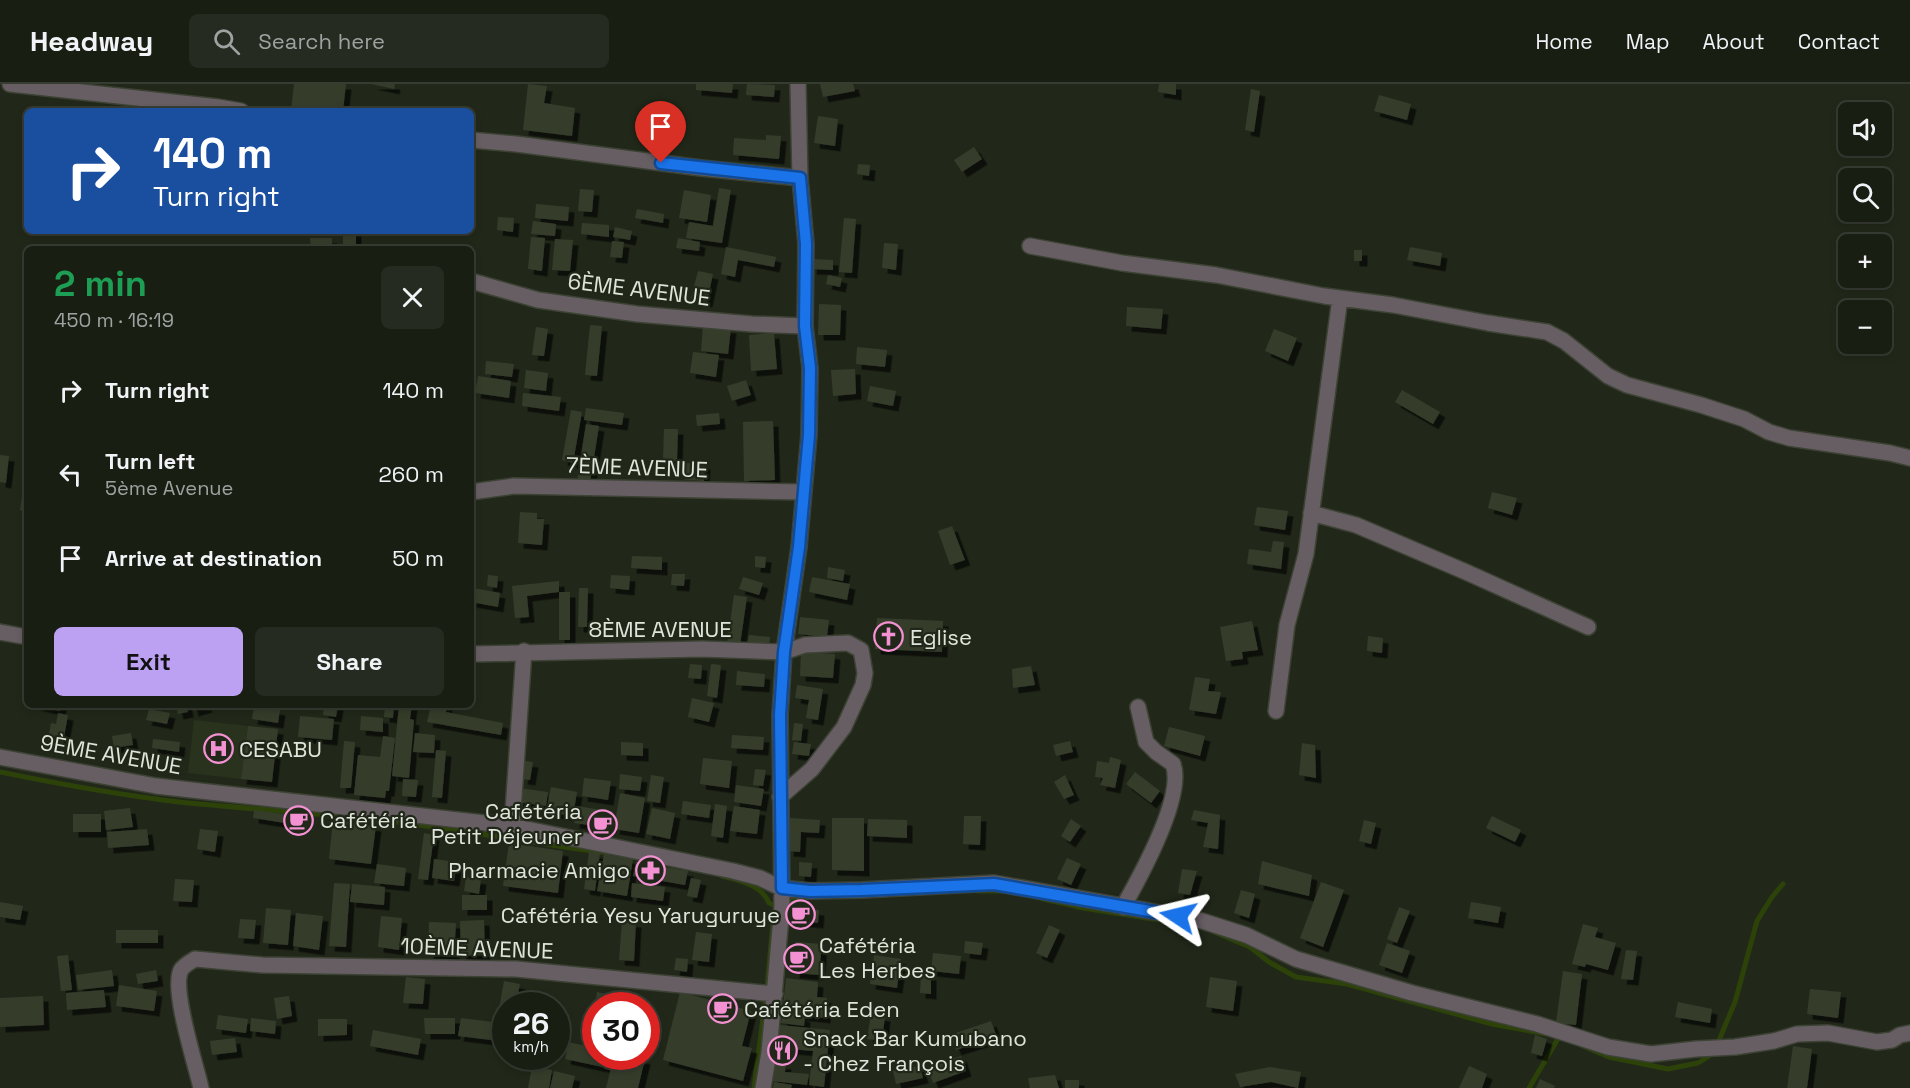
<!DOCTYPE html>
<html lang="en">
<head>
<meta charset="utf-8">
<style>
  :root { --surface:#191e13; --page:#262b21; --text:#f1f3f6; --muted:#9fa2a0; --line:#373c33; --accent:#bca0f2 }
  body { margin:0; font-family:"Space Grotesk",sans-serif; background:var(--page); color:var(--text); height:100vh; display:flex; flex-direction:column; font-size:22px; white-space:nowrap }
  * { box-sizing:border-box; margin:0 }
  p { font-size:20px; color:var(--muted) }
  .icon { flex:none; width:33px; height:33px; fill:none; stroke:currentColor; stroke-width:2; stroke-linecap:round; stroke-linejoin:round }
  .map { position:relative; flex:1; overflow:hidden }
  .sheet { position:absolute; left:24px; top:162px; width:450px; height:462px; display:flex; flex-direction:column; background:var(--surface); border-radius:9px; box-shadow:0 3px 9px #0003,0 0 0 2px var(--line) }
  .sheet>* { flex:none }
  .banner { position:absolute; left:24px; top:24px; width:450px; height:126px; border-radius:9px; box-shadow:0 3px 9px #0003,0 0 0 2px var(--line); background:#1a4fa0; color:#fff; overflow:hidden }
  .controls { position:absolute; left:1838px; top:18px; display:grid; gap:12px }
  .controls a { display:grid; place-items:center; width:54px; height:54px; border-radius:9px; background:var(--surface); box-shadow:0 3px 9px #0003,0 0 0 2px var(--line); font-size:30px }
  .speed { position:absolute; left:492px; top:908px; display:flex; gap:12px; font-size:30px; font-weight:700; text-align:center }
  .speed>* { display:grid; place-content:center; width:78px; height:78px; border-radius:50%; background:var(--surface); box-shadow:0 3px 9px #0003,0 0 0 2px var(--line); line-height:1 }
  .speed small { font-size:15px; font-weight:400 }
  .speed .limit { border:9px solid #d22; background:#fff; color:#111 }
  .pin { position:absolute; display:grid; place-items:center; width:51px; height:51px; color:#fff; margin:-62px -26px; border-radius:50% 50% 50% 0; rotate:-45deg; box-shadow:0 0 6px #0007 }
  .pin .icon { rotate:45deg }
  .me { position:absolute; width:66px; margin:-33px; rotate:280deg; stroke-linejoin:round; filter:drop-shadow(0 0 4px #0008) }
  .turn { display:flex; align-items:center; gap:21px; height:126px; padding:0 30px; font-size:27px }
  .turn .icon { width:78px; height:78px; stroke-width:2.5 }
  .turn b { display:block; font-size:42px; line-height:51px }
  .round { display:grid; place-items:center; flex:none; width:63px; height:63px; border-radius:9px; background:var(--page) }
  .summary { display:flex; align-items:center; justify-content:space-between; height:102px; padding:0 30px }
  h1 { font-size:36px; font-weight:700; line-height:45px; color:#1e9e55 }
  .action { display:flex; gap:12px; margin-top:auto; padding:12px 30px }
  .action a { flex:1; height:69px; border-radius:9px; background:var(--accent); color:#111; font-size:24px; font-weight:700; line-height:69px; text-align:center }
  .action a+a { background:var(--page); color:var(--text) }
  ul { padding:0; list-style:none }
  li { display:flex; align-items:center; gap:18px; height:84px; padding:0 30px }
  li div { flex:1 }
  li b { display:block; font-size:22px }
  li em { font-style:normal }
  header { display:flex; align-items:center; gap:36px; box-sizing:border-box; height:84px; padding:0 30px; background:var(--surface); border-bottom:2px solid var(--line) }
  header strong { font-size:28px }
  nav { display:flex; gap:33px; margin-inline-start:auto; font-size:21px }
  .search { width:420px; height:54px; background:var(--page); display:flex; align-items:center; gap:15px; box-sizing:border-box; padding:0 21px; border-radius:9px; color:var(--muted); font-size:22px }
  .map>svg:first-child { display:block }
</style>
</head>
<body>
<header>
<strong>Headway</strong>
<div class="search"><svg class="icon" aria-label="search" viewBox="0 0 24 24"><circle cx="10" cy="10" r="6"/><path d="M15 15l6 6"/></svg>Search here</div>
<nav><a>Home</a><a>Map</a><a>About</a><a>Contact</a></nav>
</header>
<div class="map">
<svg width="1910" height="1004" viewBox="0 0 1910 1004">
  <defs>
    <filter id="shadow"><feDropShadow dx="5.5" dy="5.5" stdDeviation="0" flood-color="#0009"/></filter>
  </defs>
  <rect width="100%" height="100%" fill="#212819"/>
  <!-- built -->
  <path fill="#29321d" d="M194,636L248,642L241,695L188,689Z"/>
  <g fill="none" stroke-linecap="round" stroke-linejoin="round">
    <!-- stream -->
    <path stroke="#2d4209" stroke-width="5" d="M0,688C59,700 119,711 179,718C248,725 318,729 387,737C461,745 534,760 608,769
      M722,792C740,797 761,800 769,819L774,821L804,812
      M978,807H1002
      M1043,815L1075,822
      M1077,823L1165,837
      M1214,848L1250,863L1269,878L1296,893L1347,900L1492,940L1546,950
      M1578,960L1609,973L1668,985L1698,979L1709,972L1717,961L1735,918L1757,837L1772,813L1783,800
      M754,1004L767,903L774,827
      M1529,1004L1559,953"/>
  </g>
  <!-- building -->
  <path fill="#353c2c" filter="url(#shadow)" d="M294,0H346L343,27L291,26Z
    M371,0H395L394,5Z
    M528,0L547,2L544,19L575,24L572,52L523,46Z
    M696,0H733L732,9L696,6Z
    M747,0L775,1L774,13L746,11Z
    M820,0H853L855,7L823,13Z
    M1159,0H1176V11L1158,8Z
    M1251,5L1260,7L1254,48L1245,46Z
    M1379,11L1411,20L1407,36L1374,27Z
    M818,32L838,35L835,62L814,59Z
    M766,51L781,52L779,75L733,71L734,54L766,56Z
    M974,63L982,75L962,88L954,76Z
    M858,80L870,81L869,92L857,90Z
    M719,104L731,106L722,159L686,154L689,138L713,142Z
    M580,105L594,106L592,128L578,127Z
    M684,106L711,111L707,138L679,134Z
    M536,120L569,123L568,137L535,134Z
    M637,125L664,130L663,139L635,134Z
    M498,133L514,134L513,148L497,146Z
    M844,134L856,135L852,189L839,188Z
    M533,137L556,140L555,152L531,150Z
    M582,139L609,141V153L581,150Z
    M615,143L632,147L630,156L613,153Z
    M343,147H356V165H343Z
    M531,153L545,154L542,187L528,185Z
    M310,154H332V165H311Z
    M678,154L700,158L699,167L676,164Z
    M555,155L573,156L570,187L552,186Z
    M612,157L624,158L622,174L610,173Z
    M884,159L898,160L896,186L882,184Z
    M726,163L776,173L774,183L738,176L735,193L721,190Z
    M1410,163L1442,169L1440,182L1407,176Z
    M1354,166H1362V177H1354Z
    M812,175L833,176V186L811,185Z
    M698,187L713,190L707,218L691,214Z
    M828,191L842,194L840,203L826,200Z
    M819,220L841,221L840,251H818Z
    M1127,223L1163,225L1161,245L1126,242Z
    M590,241L602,242L597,292L585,291Z
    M703,241L731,244L728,270L701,267Z
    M536,243L548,245L544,272L532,271Z
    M1274,245L1297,254L1288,277L1265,267Z
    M774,249L777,285L751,287L749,251Z
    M857,263L887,266L885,283L856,280Z
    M693,268L719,271L716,293L690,289Z
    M486,277L514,280L512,293L485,290Z
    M855,285L856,310L833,312L831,286Z
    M526,286L548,289L546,307L524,304Z
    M478,292L511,297L509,314L475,309Z
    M746,296L751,311L732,317L727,302Z
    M870,302L896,307L893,322L867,317Z
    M1402,306L1440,328L1433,340L1395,318Z
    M523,309L561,313L559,327L522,322Z
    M586,324L624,329L622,341L584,336Z
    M571,326L582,328L573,379L562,376Z
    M719,329L720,340L697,342L696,331Z
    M773,337L775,396L744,397L743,338Z
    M586,340L599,342L590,399L577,397Z
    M664,345H678L677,377L663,376Z
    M0,371L9,372L6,399L0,398Z
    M685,379L705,380L704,397L685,396Z
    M1492,408L1517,414L1512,431L1488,424Z
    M22,412L27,413V440L23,439L25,428L20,426Z
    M1257,423L1288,427L1285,446L1254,441Z
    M520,428L537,429V435H544L542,461L518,459Z
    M952,442L965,476L950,481L938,447Z
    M1273,457L1284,458L1281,485L1247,480L1249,465L1271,468Z
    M632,472L662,473V486L631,484Z
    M755,472L766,473L765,484L755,483Z
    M828,483L845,486L843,497L827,494Z
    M672,490H685L684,502L671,501Z
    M488,491L498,492L497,504L487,502Z
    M611,491L630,492L629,506L610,504Z
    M743,493L763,499L759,511L739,505Z
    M812,493L850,500L847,516L809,508Z
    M559,497V508L527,512L529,533L515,534L512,502Z
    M473,504L500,509L498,523L471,518Z
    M579,504H588L587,543H578Z
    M559,508H570V556H559Z
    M734,511L747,513L740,561L727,559Z
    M800,533L829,536L827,553L798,550Z
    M877,534L943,537L942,568L875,565Z
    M1252,537L1258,566L1242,568L1243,575L1226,577L1220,543Z
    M749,551L770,553L769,564L747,561Z
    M1368,552L1383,554L1382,569L1367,567Z
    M801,568L835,570L833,594L800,592Z
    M690,580L702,581L701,595L688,594Z
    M711,580L721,581L717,614L707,612Z
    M1031,582L1035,601L1013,604L1012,585Z
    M737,587L765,590L764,603L736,601Z
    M1195,593L1210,595L1208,607L1221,608L1216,630L1189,626Z
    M797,601L823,605L818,636L806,634L809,616L795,614Z
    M692,614L714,619L709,638L688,633Z
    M35,621H61L60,627Z
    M176,621H187L188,628L178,630Z
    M192,621H206L207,623L193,627Z
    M324,621H338L336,633L323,631Z
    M385,621H394L393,634L384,633Z
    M399,621H412L410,635L414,636L409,694L392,692Z
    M431,621H447L446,628L503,639L501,651L427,638Z
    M254,622L280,626L278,639L252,635Z
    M149,625L170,629L167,640L146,636Z
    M58,629L68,631L63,659L48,656L51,639L56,640Z
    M300,632L334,635L332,656L298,653Z
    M361,632L383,634V648L360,646Z
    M794,639L803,640L801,657L792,656Z
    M248,642L278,645L272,698L241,695Z
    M1169,643L1205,652L1200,672L1164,662Z
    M131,649L133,661L114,664L112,652Z
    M415,649L435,651L434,669L413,668Z
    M732,651L764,653L763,666L731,664Z
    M383,652L395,654L389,707H386L385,714L354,711L358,671L380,673Z
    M153,655L180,658L179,668L152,664Z
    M344,657L355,658L351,704H340Z
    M1070,657L1073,668L1056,672L1053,661Z
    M621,658L643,659V672L621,671Z
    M794,658L811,660L809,672L792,670Z
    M1302,659L1315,661L1316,694L1299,691Z
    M436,666L446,667L442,714L432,713Z
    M1110,673L1121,676L1115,704L1100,701L1103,694L1095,693L1097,677L1109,679Z
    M703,674L732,677L729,704L700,700Z
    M525,677L533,678L530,696L522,695Z
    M755,685L766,686L763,702L753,701Z
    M1135,688L1160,707L1151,719L1126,700Z
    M620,690L642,693L640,707L619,705Z
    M651,691L664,693L660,719L647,717Z
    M1065,691L1074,711L1064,715L1054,698Z
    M584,694L611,697L608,716L582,712Z
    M403,695L418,696L416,713L402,712Z
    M736,701L764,705L761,722L734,718Z
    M551,703L577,708L573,732L546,728Z
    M519,704L548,708L546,722L517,718Z
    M620,709L645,714L639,749L614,745Z
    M683,717L711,721L709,734L681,730Z
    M715,720L727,722L723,754L711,752Z
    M577,722L613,728L611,744L574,739Z
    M734,722L760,726L757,750L730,747Z
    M130,724L133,743L106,746L104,727Z
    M652,724L675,729L670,755L646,750Z
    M254,726L305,733L304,742L253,734Z
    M1194,726L1220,731L1218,765L1203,763L1208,739L1191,736Z
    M73,730H101V748H73Z
    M964,732H981L980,761L963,760Z
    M1492,732L1521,746L1515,758L1486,744Z
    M790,734L820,736L819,749L801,748L800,768L788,767Z
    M832,734H864V787L832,786Z
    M868,735L907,736V754L867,752Z
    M1071,735L1081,742L1070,758L1061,752Z
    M333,736L376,742L371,780L329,775Z
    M1364,736L1376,739L1371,760L1359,757Z
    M147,745L149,761L108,764L107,748Z
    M200,745L218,747L215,768L197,765Z
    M424,749L434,751L428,796L418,795Z
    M509,759L563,767L558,809L503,802Z
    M589,768L600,769L595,807L584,805Z
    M604,770L633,775L627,812L597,807Z
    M1067,774L1081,780L1071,801L1057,795Z
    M434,775L457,778L454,797L432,794Z
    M1262,777L1312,791L1309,812L1258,800Z
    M636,778L688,787L685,801L633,792Z
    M799,778L812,779L811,793L799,792Z
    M377,780L406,784L404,802L374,799Z
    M1182,785L1197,787L1190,811L1178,809Z
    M466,793L481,795L479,810L464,807Z
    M691,794L701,796L697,814L687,812Z
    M175,795L194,796L192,818L173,817Z
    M1321,798L1344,806L1323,863L1300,854Z
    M334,799L350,800L346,863L329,862Z
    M632,799L665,803L663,817L631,813Z
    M352,800L385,803L384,821L350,818Z
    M1241,806L1255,810L1249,834L1234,829Z
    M462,811H487V826H462Z
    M0,818L23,822L20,836L0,833Z
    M1471,818L1501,823L1498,839L1468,834Z
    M1399,823L1410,827L1397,859L1387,855Z
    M266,824L291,826L288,861L263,859Z
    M796,825L819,826L818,839L795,837Z
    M296,829L323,832L319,866L293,862Z
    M381,832L402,834L399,866L378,863Z
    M240,835L256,836L254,855L238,854Z
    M484,836L485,871L461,872L460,837Z
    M622,837L636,838L634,877L619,876Z
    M429,838L456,839L454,873L428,871Z
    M1583,840L1598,844L1595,853L1616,859L1608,886L1586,880L1585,883L1572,880Z
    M1049,841L1060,846L1047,874L1036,869Z
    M116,846H158V859H116Z
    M696,848L712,850L709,878L692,876Z
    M965,857L983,859L981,871L964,869Z
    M796,858L822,860L819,891L794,889Z
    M1387,859L1410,867L1402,889L1379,881Z
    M1626,866L1637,867L1633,896L1621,895Z
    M933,869L961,872L959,890L931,887Z
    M68,871L72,906L61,907L57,872Z
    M874,871L901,875L897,904L870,900Z
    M676,874L688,875L687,888L674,886Z
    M112,886L114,902L78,906L76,891Z
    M156,886L158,897L138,900L136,890Z
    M1563,887L1582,890L1576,941L1556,939Z
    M921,891H931V910L920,909Z
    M406,893L425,895L423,920L403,919Z
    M1210,893L1237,897L1233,927L1206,923Z
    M786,894L818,898L817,913L827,914L825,934L798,931L805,933L804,942L781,939Z
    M504,897L520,900L516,921H506V962L493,959Z
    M119,901L157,907L154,927L116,922Z
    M1810,905L1841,908L1838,934L1807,930Z
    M104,906L106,923L67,926L66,909Z
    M597,908L611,911L610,921H595Z
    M680,908L751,927L742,962L752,964L743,997L663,976Z
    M43,912L44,941L0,943V914Z
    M289,912L292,932L277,935L274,914Z
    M1678,918L1712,925L1710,939L1675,933Z
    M871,930L885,932L882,957L867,955Z
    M218,931L248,935L246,949L216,945Z
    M251,934L276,937L275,950L250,947Z
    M424,934H455V950H425Z
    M461,934L493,938L491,956L458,952Z
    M318,935H347V951L318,952Z
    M991,937L997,953L956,966L950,951Z
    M780,941L830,946L824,1003L809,1001L813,967L789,965L788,972L776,971Z
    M373,946L421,955L418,971L370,962Z
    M1535,951L1547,955L1542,972L1531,969Z
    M235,954L237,968L212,971L210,957Z
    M568,958L596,964V972H609L607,984L565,975Z
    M1793,962L1812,965L1807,1004H1787Z
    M614,972H630L645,975L638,1004H606Z
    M961,972L966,987L933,999L927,984Z
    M774,979L786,980L785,988L809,990L807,1001L772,997Z
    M532,982L552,986L549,1004H528Z
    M920,982L923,994L896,1000L893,987Z
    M1469,982L1487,990L1482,1004H1459Z
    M1270,983L1301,988L1298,1004L1271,998L1240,1003L1235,990Z
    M554,987L575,992L572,1004H550Z
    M1055,991L1059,1004H1030L1028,994Z
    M1540,995L1555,1002L1554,1004H1536Z
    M1065,996H1079V1004H1065Z
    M774,998L792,1001L791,1004H773Z"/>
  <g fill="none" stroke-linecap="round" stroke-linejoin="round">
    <defs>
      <path id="minor" d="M10,0L218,23L241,27
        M471,56L516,60L701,84L800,94
        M1030,162L1122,179L1216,191L1324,212L1393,221L1488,239L1547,248L1564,257L1608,292L1627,301L1701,321L1744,335L1769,348L1789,354L1890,369L1910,374
        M471,197L538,216L637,230L752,240L805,242
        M471,408L514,402L803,408
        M1311,429L1356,441L1466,488L1588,543
        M0,548L27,553
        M471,570L702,565L784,568L805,561L848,559L861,566L865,589L863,601L844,643L812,685L780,713
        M1276,627L1287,541L1306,470L1340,214
        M0,673L156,702L512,742L733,787L760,794L781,804L810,807L862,806L994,799L1199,836L1246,851L1296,875L1412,909L1537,940L1608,963L1651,970L1696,965L1735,963L1774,957L1797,950L1828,949L1877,958L1892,956L1900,951L1910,949
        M512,742L524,567
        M1123,823C1140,793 1185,712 1173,680L1156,668L1146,658L1138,623
        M201,1004C196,981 171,905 181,886C183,882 190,878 195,875L262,881L516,885L775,910
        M763,1004L769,968L782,822L780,631L784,568L799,463L809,351L810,284L805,242L806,160L800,94L798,0"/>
    </defs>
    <!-- minor casing -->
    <use href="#minor" stroke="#3c4234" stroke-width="18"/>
    <!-- minor -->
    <use href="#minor" stroke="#675e63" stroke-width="15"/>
  </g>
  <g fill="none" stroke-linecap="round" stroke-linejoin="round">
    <defs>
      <path id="route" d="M661,79L800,94L806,160L805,242L810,284L809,351L799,463L784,568L780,631L782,804L810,807L862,806L994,800L1178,832"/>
    </defs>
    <!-- route casing -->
    <use href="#route" stroke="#114b97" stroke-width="15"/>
    <!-- route -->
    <use href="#route" stroke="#1a73e8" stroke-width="10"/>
  </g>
  <!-- icons -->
  <defs>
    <symbol id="church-ring" viewBox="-11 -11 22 22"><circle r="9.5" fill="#212819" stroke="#f491d3" stroke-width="1.5"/><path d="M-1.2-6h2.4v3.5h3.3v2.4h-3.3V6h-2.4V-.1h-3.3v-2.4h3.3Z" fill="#f491d3"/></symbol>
    <symbol id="hospital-ring" viewBox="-11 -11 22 22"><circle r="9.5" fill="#212819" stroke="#f491d3" stroke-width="1.5"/><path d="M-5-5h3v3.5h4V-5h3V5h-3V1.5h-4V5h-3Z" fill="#f491d3"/></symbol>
    <symbol id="cafe-ring" viewBox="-11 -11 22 22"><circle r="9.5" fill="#212819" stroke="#f491d3" stroke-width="1.5"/><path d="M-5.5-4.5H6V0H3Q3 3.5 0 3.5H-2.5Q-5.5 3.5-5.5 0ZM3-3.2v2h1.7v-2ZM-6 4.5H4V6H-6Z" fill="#f491d3"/></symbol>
    <symbol id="pharmacy-ring" viewBox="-11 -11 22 22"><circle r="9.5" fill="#212819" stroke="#f491d3" stroke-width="1.5"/><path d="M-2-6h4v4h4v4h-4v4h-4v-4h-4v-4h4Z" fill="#f491d3"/></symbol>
    <symbol id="restaurant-ring" viewBox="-11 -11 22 22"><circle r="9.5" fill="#212819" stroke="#f491d3" stroke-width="1.5"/><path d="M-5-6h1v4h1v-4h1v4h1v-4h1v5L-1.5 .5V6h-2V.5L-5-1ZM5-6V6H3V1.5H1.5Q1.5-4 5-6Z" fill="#f491d3"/></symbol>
  </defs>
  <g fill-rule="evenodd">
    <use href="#church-ring" x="872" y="536" width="33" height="33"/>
    <use href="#hospital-ring" x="202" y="648" width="33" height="33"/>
    <use href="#cafe-ring" x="282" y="720" width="33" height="33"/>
    <use href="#cafe-ring" x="586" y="724" width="33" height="33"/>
    <use href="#pharmacy-ring" x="634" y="770" width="33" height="33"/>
    <use href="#cafe-ring" x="784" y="814" width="33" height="33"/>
    <use href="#cafe-ring" x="782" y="858" width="33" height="33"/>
    <use href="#cafe-ring" x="706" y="908" width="33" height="33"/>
    <use href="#restaurant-ring" x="766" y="950" width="33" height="33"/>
  </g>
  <g text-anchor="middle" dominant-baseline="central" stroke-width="4.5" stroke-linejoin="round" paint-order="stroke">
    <!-- street labels -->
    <g font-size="22" fill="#e0e5db" stroke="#212819">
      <text transform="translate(639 205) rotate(7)">6ÈME AVENUE</text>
      <text transform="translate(637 383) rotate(2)">7ÈME AVENUE</text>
      <text x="660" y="545">8ÈME AVENUE</text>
      <text transform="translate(111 670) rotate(10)">9ÈME AVENUE</text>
      <text transform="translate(477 864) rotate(2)">10ÈME AVENUE</text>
    </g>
    <!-- poi labels -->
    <g font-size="22" fill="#e0e5db" stroke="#212819" text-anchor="start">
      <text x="910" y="553">Eglise</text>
      <text x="239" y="665">CESABU</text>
      <text x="582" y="727" text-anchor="end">Cafétéria<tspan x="582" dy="25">Petit Déjeuner</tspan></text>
      <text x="320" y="736">Cafétéria</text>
      <text x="630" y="786" text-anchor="end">Pharmacie Amigo</text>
      <text x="780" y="831" text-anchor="end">Cafétéria Yesu Yaruguruye</text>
      <text x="819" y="861">Cafétéria<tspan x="819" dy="25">Les Herbes</tspan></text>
      <text x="744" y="925">Cafétéria Eden</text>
      <text x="803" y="954">Snack Bar Kumubano<tspan x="803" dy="25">- Chez François</tspan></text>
    </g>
  </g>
</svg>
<div class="controls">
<a><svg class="icon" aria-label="sound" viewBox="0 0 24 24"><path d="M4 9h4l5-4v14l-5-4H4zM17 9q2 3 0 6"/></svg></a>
<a><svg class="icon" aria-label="search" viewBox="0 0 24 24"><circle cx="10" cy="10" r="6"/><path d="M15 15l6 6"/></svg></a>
<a>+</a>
<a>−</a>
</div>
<div class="speed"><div>26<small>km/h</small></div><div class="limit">30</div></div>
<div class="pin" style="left:661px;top:79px;background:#d93025"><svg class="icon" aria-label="arrive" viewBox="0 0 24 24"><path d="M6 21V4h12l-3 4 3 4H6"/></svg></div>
<svg class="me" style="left:1178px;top:832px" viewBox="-20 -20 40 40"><path d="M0-17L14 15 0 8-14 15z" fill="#1a73e8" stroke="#fff" stroke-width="4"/></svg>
<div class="banner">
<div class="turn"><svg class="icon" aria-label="right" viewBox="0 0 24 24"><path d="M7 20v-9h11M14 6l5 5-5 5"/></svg><div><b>140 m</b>Turn right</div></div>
</div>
<section class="sheet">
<div class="summary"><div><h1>2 min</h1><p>450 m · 16:19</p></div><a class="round"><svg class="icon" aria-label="close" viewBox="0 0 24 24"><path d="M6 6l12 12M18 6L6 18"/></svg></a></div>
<ul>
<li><svg class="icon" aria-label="right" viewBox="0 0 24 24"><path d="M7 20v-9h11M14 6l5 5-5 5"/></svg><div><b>Turn right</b></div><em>140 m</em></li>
<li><svg class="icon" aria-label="left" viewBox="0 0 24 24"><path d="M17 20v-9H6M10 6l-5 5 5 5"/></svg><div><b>Turn left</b><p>5ème Avenue</p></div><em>260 m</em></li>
<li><svg class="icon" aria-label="arrive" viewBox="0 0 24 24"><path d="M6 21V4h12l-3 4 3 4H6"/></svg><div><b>Arrive at destination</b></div><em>50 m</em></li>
</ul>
<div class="action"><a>Exit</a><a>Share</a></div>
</section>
</div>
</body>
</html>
